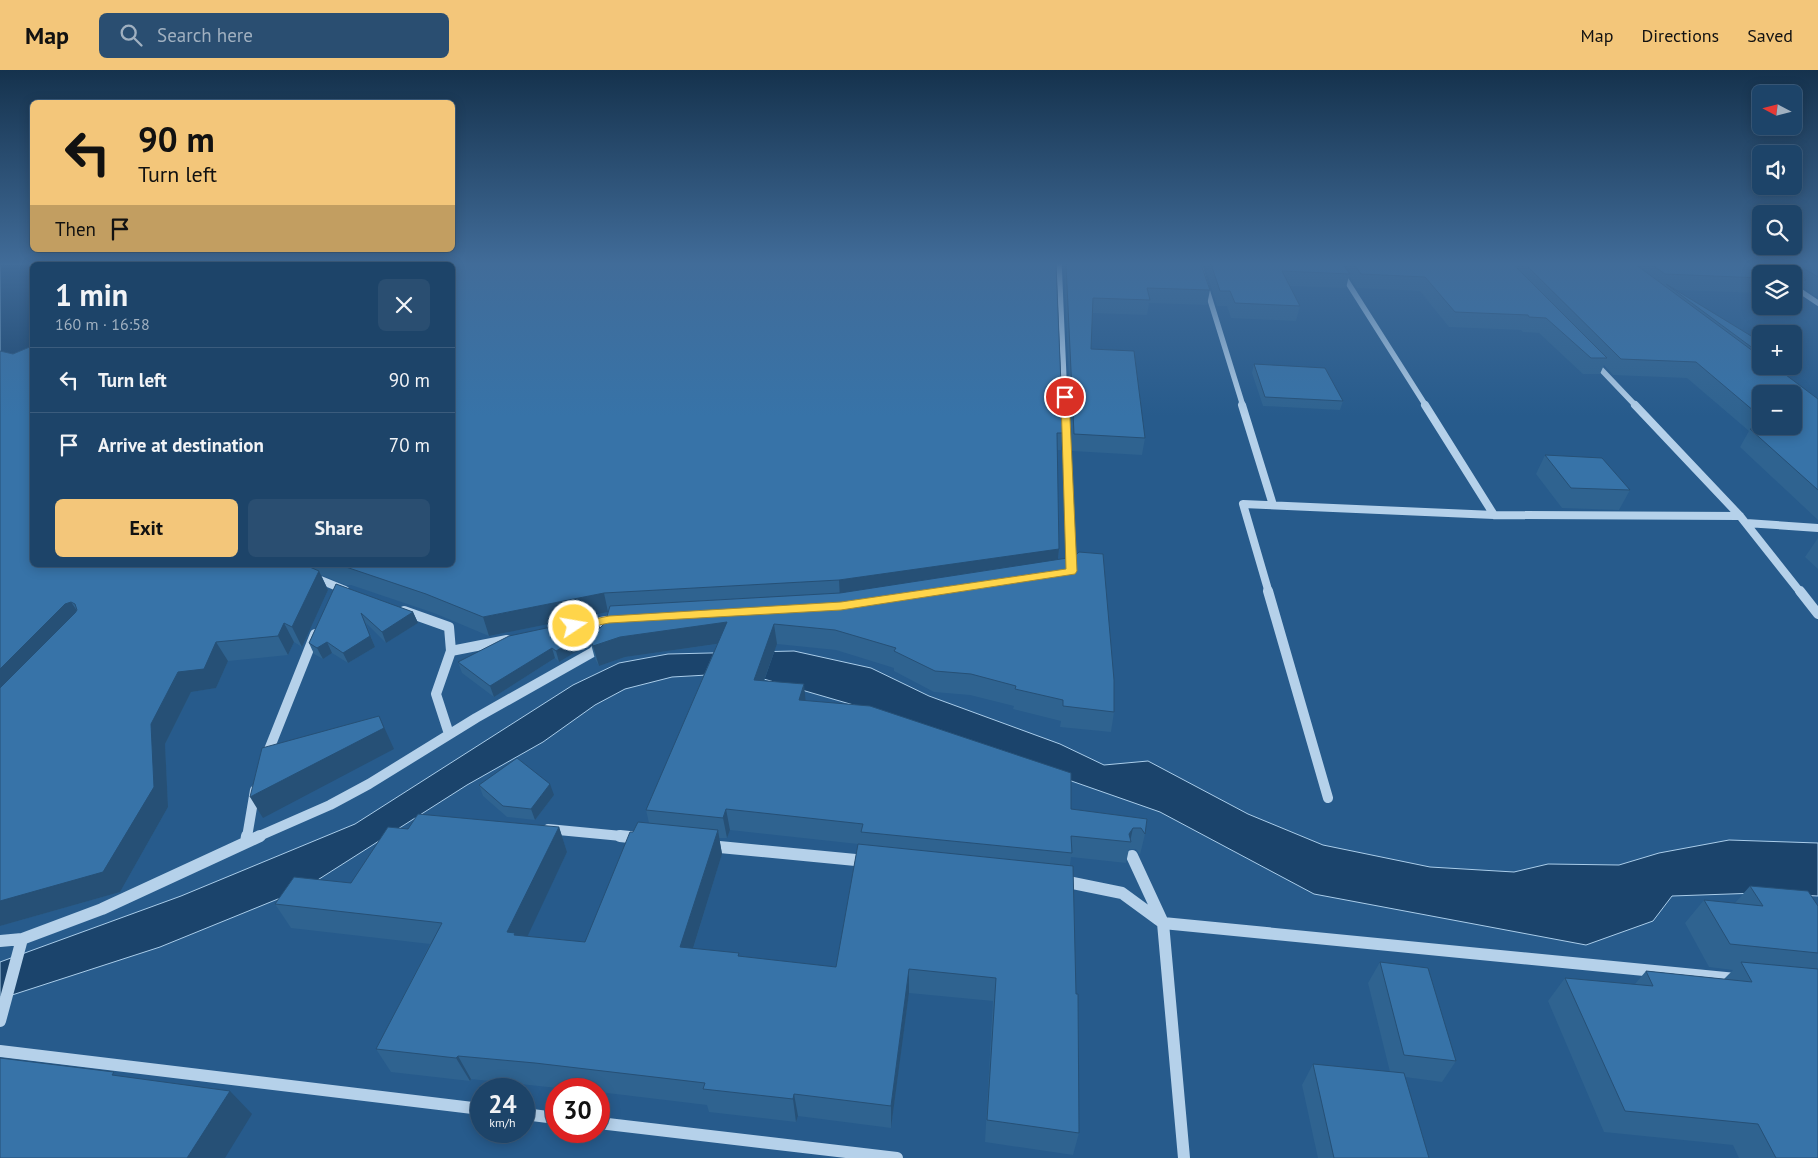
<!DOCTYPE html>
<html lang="en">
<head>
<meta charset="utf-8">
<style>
  :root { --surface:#1d4469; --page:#2a4e71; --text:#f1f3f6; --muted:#a0b0c0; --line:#3b5c7d; --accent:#f3c67a }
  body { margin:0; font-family:"PT Sans",sans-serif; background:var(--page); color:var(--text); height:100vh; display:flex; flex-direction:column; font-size:19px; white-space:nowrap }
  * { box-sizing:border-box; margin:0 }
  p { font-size:16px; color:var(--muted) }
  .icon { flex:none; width:28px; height:28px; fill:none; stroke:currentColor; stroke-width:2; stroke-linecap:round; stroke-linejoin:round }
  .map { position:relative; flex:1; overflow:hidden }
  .drawer { position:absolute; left:30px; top:192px; width:425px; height:305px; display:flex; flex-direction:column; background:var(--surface); border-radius:8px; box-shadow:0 2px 12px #0003,0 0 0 1px var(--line) }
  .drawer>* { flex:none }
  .guide { position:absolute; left:30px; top:30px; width:425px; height:152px; border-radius:8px; box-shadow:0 2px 12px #0003,0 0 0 1px var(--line); background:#f3c67a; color:#111; overflow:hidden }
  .needle { width:32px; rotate:277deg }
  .tools { position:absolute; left:1752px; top:15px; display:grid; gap:10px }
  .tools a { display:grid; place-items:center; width:50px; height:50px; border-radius:8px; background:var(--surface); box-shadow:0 2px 12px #0003,0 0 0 1px var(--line); font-size:25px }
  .speed { position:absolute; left:470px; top:1008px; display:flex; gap:10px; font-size:25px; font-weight:700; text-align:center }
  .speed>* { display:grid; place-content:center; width:65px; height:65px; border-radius:50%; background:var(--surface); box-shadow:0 2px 12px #0003,0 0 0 1px var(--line); line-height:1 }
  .speed small { font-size:12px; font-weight:400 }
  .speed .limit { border:8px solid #d22; background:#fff; color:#111 }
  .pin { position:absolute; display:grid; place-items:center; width:42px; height:42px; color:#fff; margin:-21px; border:2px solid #fff; border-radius:50%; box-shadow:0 1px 5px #0007 }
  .me { position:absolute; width:55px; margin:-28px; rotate:78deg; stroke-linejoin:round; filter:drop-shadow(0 0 4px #0008) }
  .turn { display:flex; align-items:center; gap:18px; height:105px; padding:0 25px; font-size:22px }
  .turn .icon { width:65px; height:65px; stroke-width:2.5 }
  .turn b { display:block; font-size:35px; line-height:42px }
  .then { display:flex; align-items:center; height:48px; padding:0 25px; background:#0003; gap:10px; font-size:19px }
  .round { display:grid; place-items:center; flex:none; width:52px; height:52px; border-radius:8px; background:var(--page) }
  .headline { display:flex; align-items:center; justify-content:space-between; height:85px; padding:0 25px }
  h1 { font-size:30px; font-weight:800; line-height:38px }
  .button { display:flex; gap:10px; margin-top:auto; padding:10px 25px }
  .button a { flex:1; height:58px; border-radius:8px; background:var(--accent); color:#111; font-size:20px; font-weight:800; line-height:58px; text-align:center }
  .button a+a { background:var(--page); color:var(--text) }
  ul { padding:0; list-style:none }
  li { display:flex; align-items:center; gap:15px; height:65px; padding:0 25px; border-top:1px solid var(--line) }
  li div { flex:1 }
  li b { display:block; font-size:19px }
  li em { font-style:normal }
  header { display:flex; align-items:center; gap:30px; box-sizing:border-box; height:70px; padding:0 25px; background:var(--accent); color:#111 }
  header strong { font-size:24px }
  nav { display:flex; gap:28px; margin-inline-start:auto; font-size:18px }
  .search { width:350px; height:45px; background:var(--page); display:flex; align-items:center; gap:12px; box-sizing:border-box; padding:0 18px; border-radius:8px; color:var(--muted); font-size:19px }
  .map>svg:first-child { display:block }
</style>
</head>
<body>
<header>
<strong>Map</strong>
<div class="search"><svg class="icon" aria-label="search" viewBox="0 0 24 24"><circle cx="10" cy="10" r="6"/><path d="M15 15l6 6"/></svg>Search here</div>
<nav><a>Map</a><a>Directions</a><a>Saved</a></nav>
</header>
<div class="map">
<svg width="1818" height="1088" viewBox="0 0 1818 1088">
  <rect width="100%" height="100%" fill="#275b8c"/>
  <!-- water -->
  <path fill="#1b446c" stroke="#aacdea" d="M0,194H295L32,195V284L0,298Z
    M794,581L871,598L929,626L1060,674L1104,695L1148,691L1248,744L1323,775L1430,797L1514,802L1548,794L1619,795L1659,783L1729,770L1818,773V826L1758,823L1672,826L1653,851L1586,875L1314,824L1160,742L857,636L743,603L672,607L625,619L595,635L543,672L467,715L305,818L160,877L9,926L0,927V892L181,826L355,754L573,615L619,593L668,584Z"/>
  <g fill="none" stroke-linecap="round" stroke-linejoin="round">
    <!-- minor-far3 -->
    <path stroke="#b5d1ea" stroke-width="5.5" d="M1059,194L1065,336
      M1199,194L1243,336
      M1336,194L1426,336
      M1794,217L1818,233
      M1594,292L1636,336"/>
    <!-- minor-far2 -->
    <path stroke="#b5d1ea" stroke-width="8" d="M1065,335L1071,500
      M1242,335L1273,435
      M1425,335L1494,445
      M1635,335L1740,446L1801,523
      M1746,453L1818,458
      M313,507L345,520
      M1269,523L1243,434L1494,445L1740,446"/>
    <!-- minor-far1 -->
    <path stroke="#b5d1ea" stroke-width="10" d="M1268,521L1328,728
      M1800,521L1818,544
      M404,541L449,557L451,581
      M589,554L618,549
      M449,664L436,624L451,581L507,570
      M266,687L315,564
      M548,759L632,767
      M247,767L255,720
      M257,767L330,735L369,714L476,648L593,582L601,573"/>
    <!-- minor -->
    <path stroke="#b5d1ea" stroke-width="12" d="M620,766L639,768
      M246,772L247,766
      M709,776L866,791
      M1132,786L1163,853L1184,1088
      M1063,811L1122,823L1163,853L1736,909
      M0,871L22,869L102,839L260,766
      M0,951L22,869
      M0,981L481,1039
      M524,1044L556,1048
      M599,1053L897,1088"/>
  </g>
  <!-- wall -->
  <path fill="#2f6390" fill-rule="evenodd" d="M279,194L1063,363L1061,380H1057L1059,479L1058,490L1114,642L1111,662L1060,657L1061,651L1013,639L1014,636L970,625L934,622L894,601V598L836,580L777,574L764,611L806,631L1071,739L1147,749L1145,764L1140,785L1136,779H1129L1126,793L1071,787L1070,795L1079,1063L1073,1085L985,1072L993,931L909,923L891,1058L798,1046L796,1052L709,1042L707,1035L599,1022V1019H567L471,1009L470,1011L391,1002L376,979L430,874L291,858L275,834L351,813L408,759L559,757L567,782L527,866L585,872L633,762L649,753L646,740L717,574L625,587L599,596L595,589L591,574L589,576V574L559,592L555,588L494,627L462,603L458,592L600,558V559L605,553L608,542L489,566L434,543L351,515H346L321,505L328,520L302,577L294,572L288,585L228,591L216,618L191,622L165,674L168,737L120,822L0,856V281L32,495H452ZM730,760L858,774L836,897L739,886V883L693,879L722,784L719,768H727Z
    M1064,194H1201L1210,220L1207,235L1149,233L1147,245L1093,243L1091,279L1145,368L1142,385L1072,381Z
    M1204,194H1818V226H1815L1802,217L1797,225H1794V204H1761V223L1675,220L1761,272V296L1818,329V450L1740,377L1749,361L1687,308L1613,305L1604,295L1600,304H1583L1539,263L1523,262L1521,260L1449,257L1420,221L1357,218L1349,206L1346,218L1290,216L1300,236L1296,251L1231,248L1227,236H1217ZM1761,324L1794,356H1761Z
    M1254,294L1343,331L1340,340L1263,336L1252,303Z
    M1545,385L1630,420L1619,440L1562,438L1536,404Z
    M1818,468V499L1805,487Z
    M336,514L413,542L418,553L386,573L366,553L375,577L348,593L332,583L323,589L314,584L309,573Z
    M479,715L554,725L535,750L507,747L483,726Z
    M1750,816L1818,836V1088H1739L1733,1075L1604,1062L1548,931L1565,908L1635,914L1646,901L1724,909L1733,900L1709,897L1685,853L1704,830L1735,833Z
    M1380,892L1456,991L1442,1012L1405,1007L1429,1088H1318L1302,1015L1313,994L1390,1002L1368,913Z"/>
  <!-- shaded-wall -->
  <path fill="#265076" d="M1803,198L1796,210H1794L1800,199Z
    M1059,479L1057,498L840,529L839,510Z
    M319,501L328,520L302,577L292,557Z
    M604,523L608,542L489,566L483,547Z
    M71,532L84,551L0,635V599L65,534Z
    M413,542L418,553L386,573L382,562Z
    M361,543L375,577L348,593L343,583Z
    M598,547L600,558L599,566L590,568L591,574L589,576L587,565Z
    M727,552L730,572L625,587L599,596L593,576L620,567Z
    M284,553L294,572L288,585L278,566Z
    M774,554L777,574L757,630L754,610Z
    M586,563L589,574L559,592L556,581Z
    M216,572L228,591L216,618L191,622L165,674L168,737L120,822L0,856V831L151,654L178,602Z
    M327,572L332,583L323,589L317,578Z
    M552,578L555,588L494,627L490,616Z
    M804,614L806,635L799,630Z
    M379,646L394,679L263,748L250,727Z
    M550,714L554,725L535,750L531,739Z
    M726,739L730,760L727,768L723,748Z
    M559,757L567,782L522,878L507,862Z
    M1133,758L1130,772L1129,764Z
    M718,760L722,784L686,901L680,877Z
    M909,899V923L891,1058V1036Z
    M458,986L471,1009L470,1011L456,988Z
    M230,1021L252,1044L225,1088H187Z
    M794,1024L798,1046L796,1052L793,1029Z"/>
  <!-- building -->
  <path fill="#3773a8" stroke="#265076" d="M279,194H1056L1063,363H1057L1059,479L839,510L604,523L483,547L426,524L343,496H338L336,495H452V195H277Z
    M1066,194H1201L1210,220L1147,218L1150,230L1093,228L1091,279L1134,281L1145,368L1074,364Z
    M1211,194H1343L1350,204L1282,201L1300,236L1235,233L1230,221H1220Z
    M1354,194H1513L1607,288H1591L1546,248L1529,247L1528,245L1455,242L1425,207L1361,204Z
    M1525,194H1635L1761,287V296H1774L1818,329V420L1750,359L1778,361L1773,356H1794V324H1761V347L1696,292L1621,289Z
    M1651,194H1818V207L1803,198L1800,199L1798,203L1806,210H1794V204H1761V208L1665,204Z
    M1666,214L1761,272V280L1754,279Z
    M32,276V495H305L319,501L292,557L284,553L278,566L216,572L204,599L178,602L151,654L154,717L103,802L0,831V618L75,543L77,540L75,534L71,532L65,534L0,599V281L13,284Z
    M1254,294L1325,298L1343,331L1265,327Z
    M1545,385L1602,388L1630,420L1571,418Z
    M1079,482L1103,484L1114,610V642L1063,636V630L1015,619L1016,616L971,604L935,601L894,581L896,578L835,560L774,554L754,610L804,614L799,630L870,636L1071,703V739L1147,749L1145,764L1141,758H1133L1129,764L1131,772L1071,766L1072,783L861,762L863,754L726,739L723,748L646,740L727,552L620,567L593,576L590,568L605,553L610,536L840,523L1074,487Z
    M336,514L413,542L382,562L361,543L370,566L343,583L327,572L317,578L309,573Z
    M598,547L596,555L587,565L586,563L556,581L552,578L490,616L458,592L509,566Z
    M379,646L384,658L250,727L262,678Z
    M517,688L550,714L531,739L503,736L479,715Z
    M418,744L559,757L507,862L515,863L514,865L585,872L630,762H633L638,752L718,760L680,877L739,883L738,886L836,897L858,774L1073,796L1076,924H1078L1079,1063L987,1050L996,908L909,899L891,1036L794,1024L793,1029L703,1019L705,1013L535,993L458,986L456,988L376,979L442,853L275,834L294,807L351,813L388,757L408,759Z
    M1750,816L1808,821L1818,836V883L1730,874L1704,830L1763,836Z
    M1380,892L1428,898L1456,991L1404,985Z
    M1741,892L1818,899V1088H1776L1758,1054L1625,1041L1565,908L1653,916L1646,901L1752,912Z
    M0,988L114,1002L112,1005L230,1021L187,1088H0Z
    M1313,994L1404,1003L1429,1088H1334Z"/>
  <!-- sky -->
  <linearGradient id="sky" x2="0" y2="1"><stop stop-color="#15324d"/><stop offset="0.56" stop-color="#416c99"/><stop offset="1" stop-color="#416c99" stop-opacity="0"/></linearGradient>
  <rect width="1818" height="346" fill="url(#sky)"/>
  <!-- route -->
  <path fill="#ffd54a" stroke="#a68a30" d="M1065,324L1069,327L1077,501L1075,504L841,540L609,553L574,560L568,556L570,554L609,546L841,532L1066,499L1061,327Z"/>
</svg>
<div class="tools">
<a><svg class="needle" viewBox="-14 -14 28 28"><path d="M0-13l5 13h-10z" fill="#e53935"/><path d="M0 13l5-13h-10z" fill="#a0b0c0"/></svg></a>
<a><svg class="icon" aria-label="sound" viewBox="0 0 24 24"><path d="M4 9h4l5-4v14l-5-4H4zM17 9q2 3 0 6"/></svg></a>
<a><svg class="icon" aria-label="search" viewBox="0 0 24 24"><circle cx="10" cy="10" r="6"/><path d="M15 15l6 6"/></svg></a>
<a><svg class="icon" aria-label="layers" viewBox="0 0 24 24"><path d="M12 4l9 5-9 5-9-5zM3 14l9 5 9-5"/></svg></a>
<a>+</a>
<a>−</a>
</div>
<div class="speed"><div>24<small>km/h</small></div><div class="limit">30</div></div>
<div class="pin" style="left:1065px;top:327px;background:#d93025"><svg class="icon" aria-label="arrive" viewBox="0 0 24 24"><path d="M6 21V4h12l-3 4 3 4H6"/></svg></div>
<svg class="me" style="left:574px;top:556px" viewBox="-20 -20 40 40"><circle r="17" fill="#ffd54a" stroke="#fff" stroke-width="3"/><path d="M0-11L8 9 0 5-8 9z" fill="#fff"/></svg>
<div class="guide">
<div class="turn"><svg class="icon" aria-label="left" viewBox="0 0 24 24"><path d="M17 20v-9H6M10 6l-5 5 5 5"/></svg><div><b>90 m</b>Turn left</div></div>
<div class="then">Then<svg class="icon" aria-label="arrive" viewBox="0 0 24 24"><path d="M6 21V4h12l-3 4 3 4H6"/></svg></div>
</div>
<section class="drawer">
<div class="headline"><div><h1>1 min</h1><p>160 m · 16:58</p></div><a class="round"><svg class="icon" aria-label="close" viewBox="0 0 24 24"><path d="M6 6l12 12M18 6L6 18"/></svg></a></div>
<ul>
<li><svg class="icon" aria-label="left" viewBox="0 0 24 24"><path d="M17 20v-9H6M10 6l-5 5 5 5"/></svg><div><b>Turn left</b></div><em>90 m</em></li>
<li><svg class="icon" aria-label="arrive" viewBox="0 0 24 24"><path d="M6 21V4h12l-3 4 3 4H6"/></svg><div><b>Arrive at destination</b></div><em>70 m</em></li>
</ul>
<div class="button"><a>Exit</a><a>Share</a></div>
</section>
</div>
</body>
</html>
